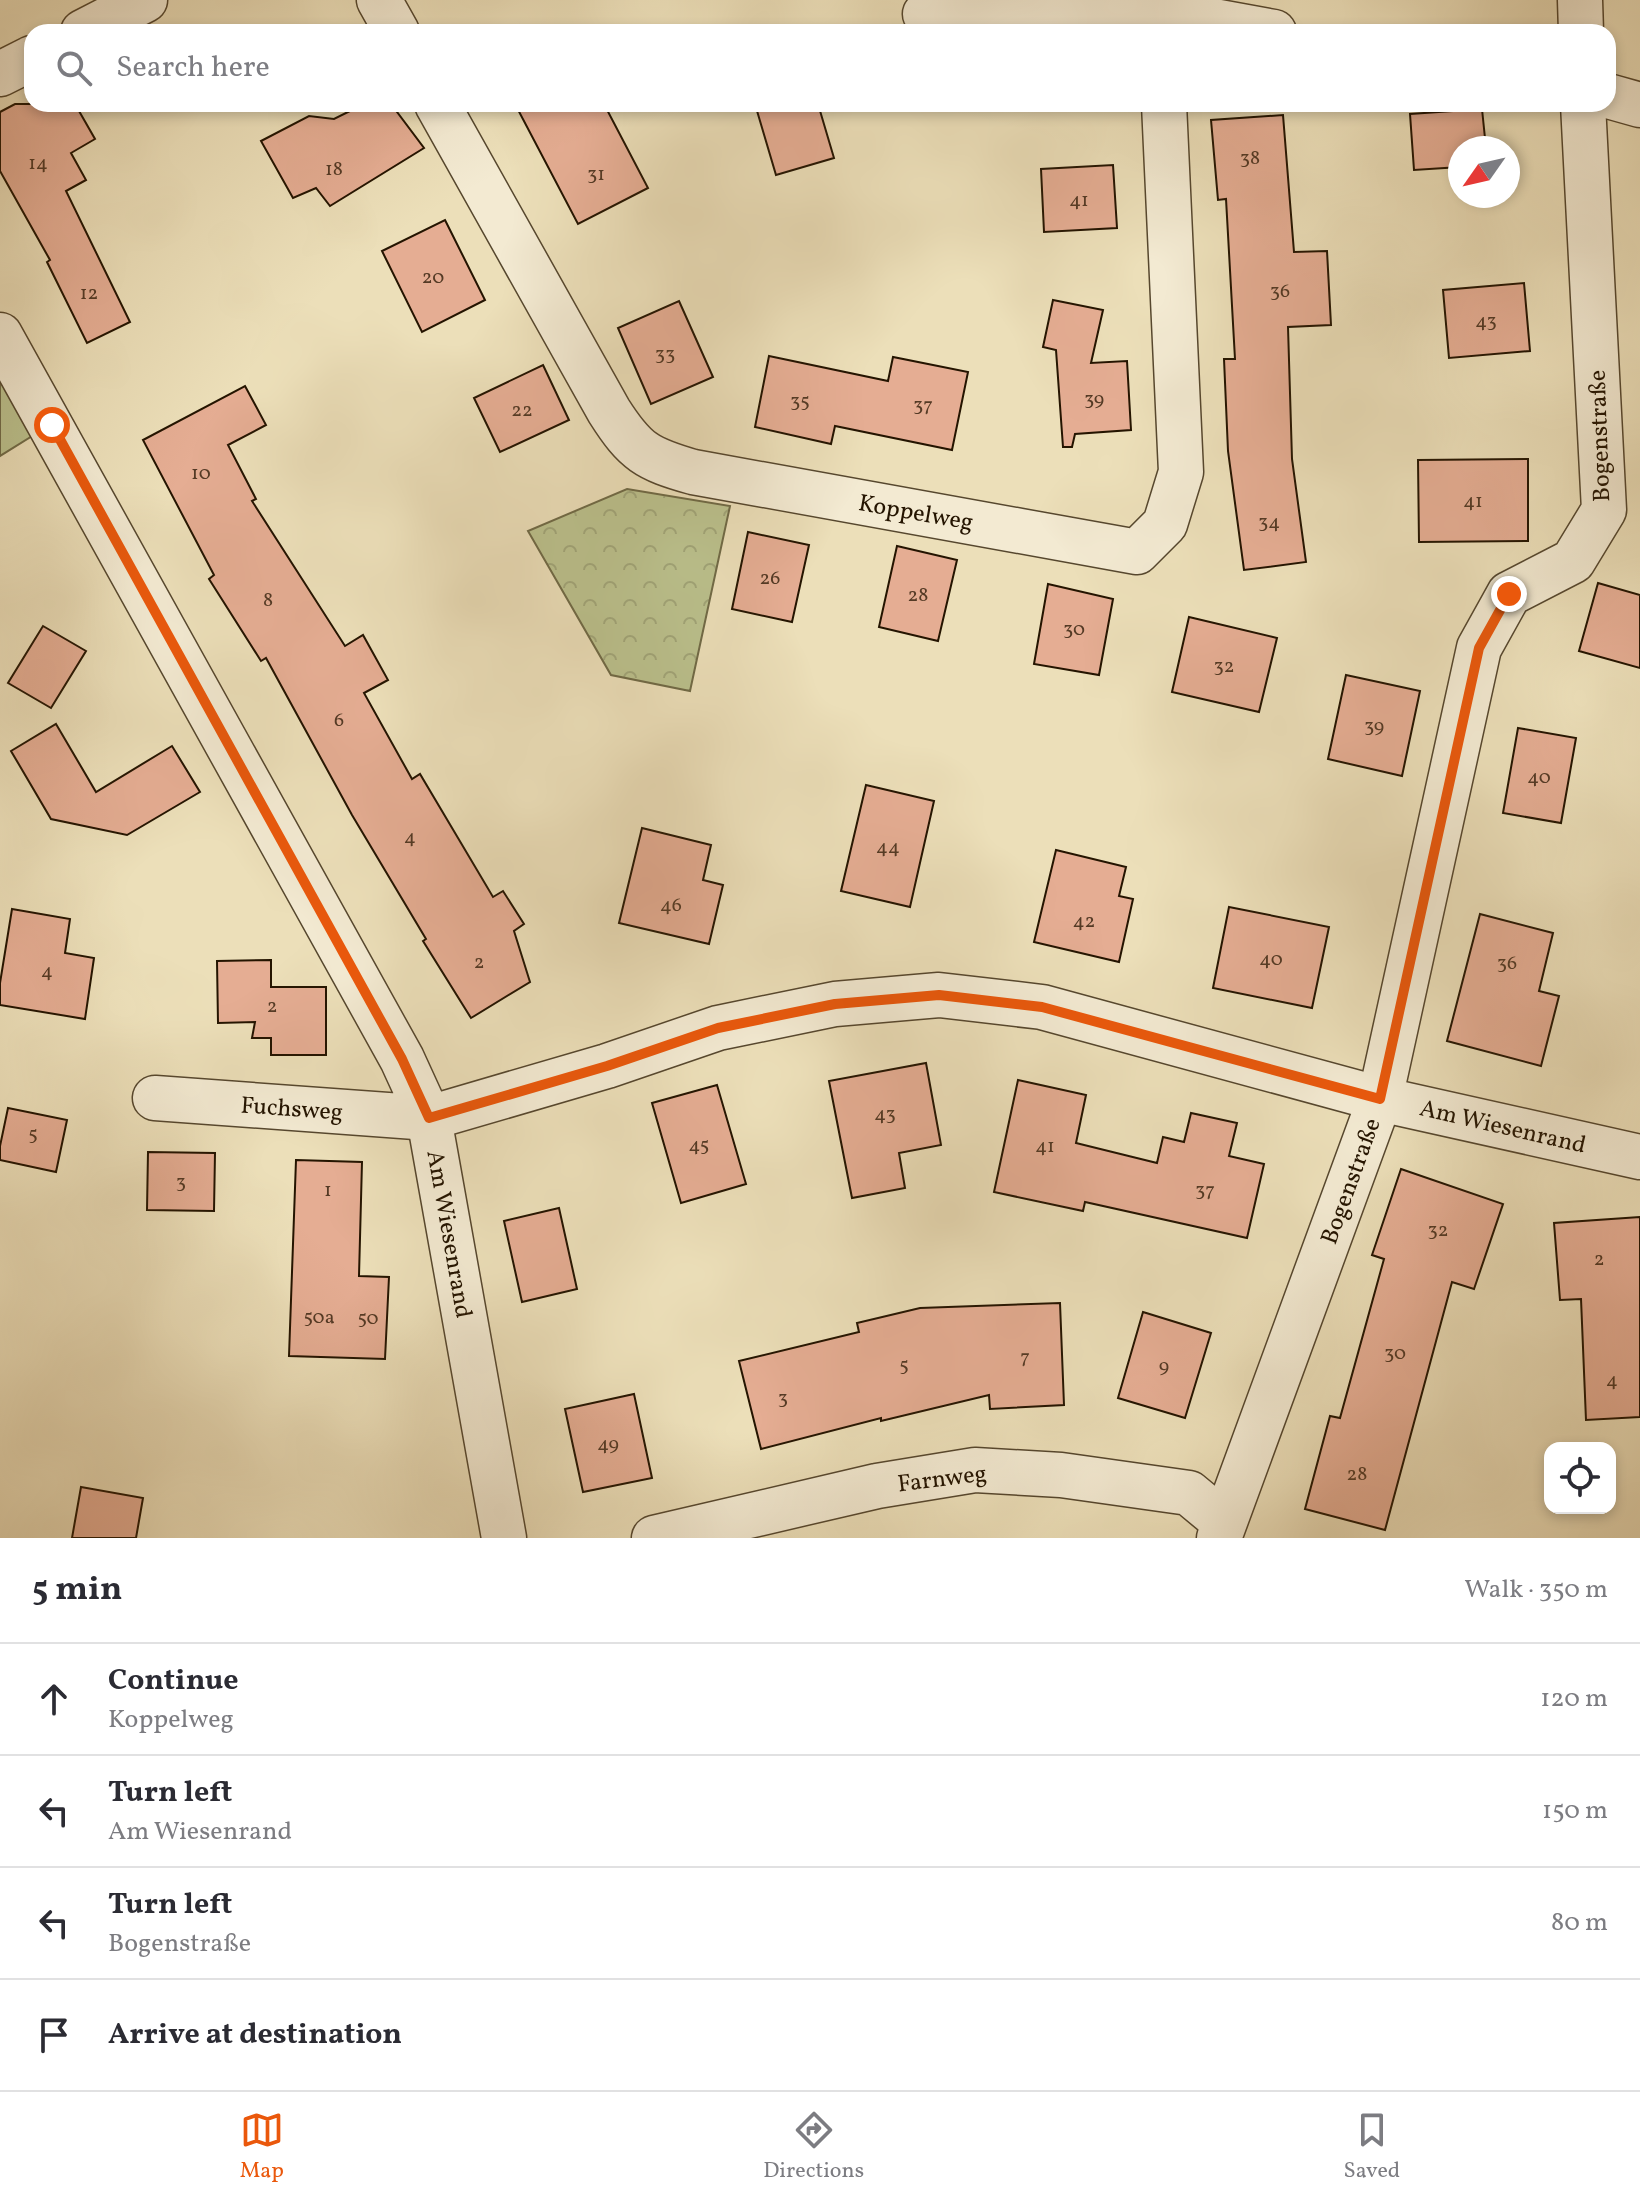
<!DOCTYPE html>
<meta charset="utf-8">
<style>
:root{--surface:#fff;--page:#f2f2f3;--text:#2b2b33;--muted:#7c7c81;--line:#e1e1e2;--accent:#ea580c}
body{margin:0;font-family:Vollkorn,serif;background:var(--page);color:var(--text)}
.controls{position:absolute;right:24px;bottom:24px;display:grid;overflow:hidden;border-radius:16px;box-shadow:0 4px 12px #0003}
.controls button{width:72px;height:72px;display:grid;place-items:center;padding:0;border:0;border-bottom:2px solid var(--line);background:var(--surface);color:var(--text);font:40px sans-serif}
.compass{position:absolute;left:1448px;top:136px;width:72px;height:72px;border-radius:50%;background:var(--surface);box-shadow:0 4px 12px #0003;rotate:236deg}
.stop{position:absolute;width:24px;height:24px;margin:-18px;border:6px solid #ea580c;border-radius:50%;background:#fff}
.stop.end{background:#ea580c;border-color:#fff;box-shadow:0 2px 8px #0008}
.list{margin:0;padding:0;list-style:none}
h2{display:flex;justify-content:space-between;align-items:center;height:104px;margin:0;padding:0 32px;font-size:34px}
h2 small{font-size:26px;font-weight:400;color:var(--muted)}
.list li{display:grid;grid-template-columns:52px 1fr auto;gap:24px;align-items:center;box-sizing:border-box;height:112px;padding:0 32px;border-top:2px solid var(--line)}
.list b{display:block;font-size:30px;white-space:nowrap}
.list p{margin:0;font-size:26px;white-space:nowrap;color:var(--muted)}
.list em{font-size:26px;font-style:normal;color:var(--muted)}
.icon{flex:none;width:44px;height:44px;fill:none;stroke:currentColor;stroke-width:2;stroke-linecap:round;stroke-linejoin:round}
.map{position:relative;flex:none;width:1640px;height:1538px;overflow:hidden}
.search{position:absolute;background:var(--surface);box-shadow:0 4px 12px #0003;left:24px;right:24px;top:24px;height:88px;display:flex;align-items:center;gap:20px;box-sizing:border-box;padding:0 28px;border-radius:24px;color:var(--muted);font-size:30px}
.sheet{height:552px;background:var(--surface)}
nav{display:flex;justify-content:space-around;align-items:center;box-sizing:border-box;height:112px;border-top:2px solid var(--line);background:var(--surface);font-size:22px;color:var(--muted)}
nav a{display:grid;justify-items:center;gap:4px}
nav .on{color:var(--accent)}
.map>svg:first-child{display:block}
.green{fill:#bbc18d;stroke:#706a46;stroke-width:2}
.park{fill:url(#park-crowns);stroke:#706a46;stroke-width:2}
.building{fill:#e5ad93;stroke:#241400;stroke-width:2}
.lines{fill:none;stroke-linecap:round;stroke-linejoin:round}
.street-casing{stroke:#56472e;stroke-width:47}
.street{stroke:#f3ead2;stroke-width:44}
.route{stroke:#ea580c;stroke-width:10}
.labels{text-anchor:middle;stroke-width:6;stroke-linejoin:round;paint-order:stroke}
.number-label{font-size:20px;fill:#543a25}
.street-label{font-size:24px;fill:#241400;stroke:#f3ead2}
</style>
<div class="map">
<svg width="1640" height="1538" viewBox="0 0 1640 1538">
<defs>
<pattern id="park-crowns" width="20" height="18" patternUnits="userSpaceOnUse" patternTransform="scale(2)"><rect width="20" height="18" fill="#bbc18d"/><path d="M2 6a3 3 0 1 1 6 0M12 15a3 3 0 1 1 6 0" fill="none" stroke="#a1a578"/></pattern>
</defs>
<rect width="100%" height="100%" fill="#ecdfb9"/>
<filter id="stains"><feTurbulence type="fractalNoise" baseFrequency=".0025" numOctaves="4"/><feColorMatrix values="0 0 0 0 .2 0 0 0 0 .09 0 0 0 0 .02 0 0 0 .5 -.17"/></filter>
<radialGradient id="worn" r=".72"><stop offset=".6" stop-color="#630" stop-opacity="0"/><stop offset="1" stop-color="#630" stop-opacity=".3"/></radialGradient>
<polygon class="green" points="0,377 37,433 0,456"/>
<polygon class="park" points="627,489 730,506 690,691 611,675 528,531"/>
<g class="building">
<polygon points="15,104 75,104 95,139 71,153 86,180 66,191 130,322 87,343 47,262 50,260 0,171 0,112"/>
<polygon points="364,104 391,104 424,148 330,206 316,188 293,198 261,141 309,116 334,119"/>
<polygon points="515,104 604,104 648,188 578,224"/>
<polygon points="755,104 818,104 834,158 776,175"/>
<polygon points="1482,109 1486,148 1460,148 1460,167 1414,170 1410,114"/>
<polygon points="1283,115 1294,252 1327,251 1331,325 1288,327 1292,459 1306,562 1244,570 1228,451 1224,359 1235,359 1226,199 1218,200 1211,120"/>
<polygon points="1113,165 1117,228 1044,232 1041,169"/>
<polygon points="445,220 485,300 422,332 382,251"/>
<polygon points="1524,283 1530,351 1449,358 1443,290"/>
<polygon points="1053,300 1103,310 1091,363 1127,361 1131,430 1075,434 1072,447 1063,447 1056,350 1043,347"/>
<polygon points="679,301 713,377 651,404 618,328"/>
<polygon points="769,356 888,381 893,357 968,372 952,450 835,426 831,444 755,427"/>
<polygon points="543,365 569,420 500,452 474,398"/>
<polygon points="245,386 266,425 228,445 256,499 252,501 345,646 363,635 388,680 364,693 412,779 420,774 493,897 503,891 524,924 514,931 530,982 471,1018 423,941 426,939 352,815 266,658 261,661 209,579 214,575 143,440"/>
<polygon points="1528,459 1528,541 1419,542 1418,460"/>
<polygon points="748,532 809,545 792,622 732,609"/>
<polygon points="897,546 957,560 938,641 879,627"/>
<polygon points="1598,583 1640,595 1640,668 1579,651"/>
<polygon points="1048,584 1113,599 1099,675 1034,664"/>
<polygon points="1189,617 1277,638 1259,712 1172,692"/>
<polygon points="43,626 86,651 51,708 8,683"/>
<polygon points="1346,675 1420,691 1402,776 1328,759"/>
<polygon points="56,724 96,792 172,746 200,792 127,835 51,819 11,751"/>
<polygon points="1518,728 1576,738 1561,823 1503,813"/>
<polygon points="866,785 934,801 910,907 841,891"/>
<polygon points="642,828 711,845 703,880 723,885 709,944 619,923"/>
<polygon points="1056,850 1126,867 1119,896 1133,899 1119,962 1034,942"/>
<polygon points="1229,907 1329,927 1312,1008 1213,988"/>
<polygon points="12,909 70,919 65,953 94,958 85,1019 0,1005 0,983"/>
<polygon points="1480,914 1553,933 1539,991 1559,996 1541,1066 1447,1041"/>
<polygon points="271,960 271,987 326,987 326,1055 271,1055 271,1038 252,1038 255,1022 218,1023 217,961"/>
<polygon points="926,1063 941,1145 899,1153 905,1188 852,1198 829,1081"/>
<polygon points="1018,1080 1086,1095 1076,1143 1157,1163 1163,1137 1184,1142 1191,1113 1237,1123 1229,1156 1264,1164 1247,1238 1085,1202 1083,1211 994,1192"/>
<polygon points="717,1085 746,1184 681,1203 652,1103"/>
<polygon points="8,1108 67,1120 56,1172 0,1160 0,1146"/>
<polygon points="148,1152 215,1153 214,1211 147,1210"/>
<polygon points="296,1160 362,1162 359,1276 389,1277 385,1359 289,1356"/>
<polygon points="1401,1169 1503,1204 1474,1289 1452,1282 1385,1530 1305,1509 1330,1416 1340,1418 1384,1259 1372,1255"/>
<polygon points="559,1208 577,1289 522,1302 504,1221"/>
<polygon points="1640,1217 1640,1417 1586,1420 1581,1299 1560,1300 1554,1223"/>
<polygon points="1060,1303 1064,1405 990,1409 989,1395 881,1421 881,1418 761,1449 739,1361 859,1332 857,1323 920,1308"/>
<polygon points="1143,1312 1211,1333 1185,1418 1118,1398"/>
<polygon points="634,1394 652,1478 583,1492 565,1409"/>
<polygon points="81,1487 143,1498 136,1538 72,1538"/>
</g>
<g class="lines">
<defs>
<g id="street">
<polyline points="379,0 397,32"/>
<polyline points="1580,0 1581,32"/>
<polyline points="925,14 1159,11 1274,32"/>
<polyline points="83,32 145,0"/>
<polyline points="0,74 32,58"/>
<polyline points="1608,96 1640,105"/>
<path d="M437,104L609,411C635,452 647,459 693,472L1137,552L1165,524L1181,472L1164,104"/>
<polyline points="0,335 402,1059 429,1118 155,1098"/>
<polyline points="504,1538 429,1118 607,1066 718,1028 835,1004 939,995 1042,1007 1380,1099 1640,1157"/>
<polyline points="654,1538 877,1486 975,1470 1061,1475 1189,1493 1224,1522"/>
<polyline points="1219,1538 1380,1099 1479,648 1509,594 1573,561 1604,510 1583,104"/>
</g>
</defs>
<use href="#street" class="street-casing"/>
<use href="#street" class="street"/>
</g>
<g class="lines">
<polyline class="route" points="52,425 402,1059 429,1118 607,1066 718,1028 835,1004 939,995 1042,1007 1380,1099 1479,648 1509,594"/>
</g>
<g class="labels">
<g class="number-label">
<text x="1250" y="164">38</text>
<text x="38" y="169">14</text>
<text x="334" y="175">18</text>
<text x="596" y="180">31</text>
<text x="1079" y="206">41</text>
<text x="433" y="283">20</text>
<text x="1280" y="297">36</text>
<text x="89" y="299">12</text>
<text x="1486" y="327">43</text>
<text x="665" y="360">33</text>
<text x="1094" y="405">39</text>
<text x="800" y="407">35</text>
<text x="923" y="411">37</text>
<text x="522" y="416">22</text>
<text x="201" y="479">10</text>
<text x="1473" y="507">41</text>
<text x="1269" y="528">34</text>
<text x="770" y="584">26</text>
<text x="918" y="601">28</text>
<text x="268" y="606">8</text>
<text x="1074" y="635">30</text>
<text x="1224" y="672">32</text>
<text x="339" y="726">6</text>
<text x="1374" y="732">39</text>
<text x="1539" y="783">40</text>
<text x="410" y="843">4</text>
<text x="888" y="853">44</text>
<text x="671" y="911">46</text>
<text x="1084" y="927">42</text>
<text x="1271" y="965">40</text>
<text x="479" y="968">2</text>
<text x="1507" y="969">36</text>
<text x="47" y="977">4</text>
<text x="272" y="1012">2</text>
<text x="885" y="1120">43</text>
<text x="33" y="1140">5</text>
<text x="699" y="1151">45</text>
<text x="1045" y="1152">41</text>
<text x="181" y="1188">3</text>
<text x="328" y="1196">1</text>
<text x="1205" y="1196">37</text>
<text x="1438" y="1236">32</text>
<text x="1599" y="1265">2</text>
<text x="319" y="1323">50a</text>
<text x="368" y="1324">50</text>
<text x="1395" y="1359">30</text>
<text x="1025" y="1363">7</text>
<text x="904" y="1371">5</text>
<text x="1164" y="1372">9</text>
<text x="1612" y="1386">4</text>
<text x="783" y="1404">3</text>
<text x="608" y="1450">49</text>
<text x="1357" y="1480">28</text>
</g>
<g class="street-label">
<text transform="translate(1599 436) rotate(-92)" y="8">Bogenstraße</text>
<text transform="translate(916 512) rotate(10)" y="8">Koppelweg</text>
<text transform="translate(292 1108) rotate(4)" y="8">Fuchsweg</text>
<text transform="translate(1503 1126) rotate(13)" y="8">Am Wiesenrand</text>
<text transform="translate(1350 1181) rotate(-70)" y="8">Bogenstraße</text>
<text transform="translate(450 1234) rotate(80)" y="8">Am Wiesenrand</text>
<text transform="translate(942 1478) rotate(-7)" y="8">Farnweg</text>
</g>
</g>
<rect width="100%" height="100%" filter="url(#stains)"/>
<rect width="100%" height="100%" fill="url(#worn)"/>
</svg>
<div class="controls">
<button><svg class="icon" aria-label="locate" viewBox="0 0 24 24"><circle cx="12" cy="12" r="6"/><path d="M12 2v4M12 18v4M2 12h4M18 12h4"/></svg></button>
</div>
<svg class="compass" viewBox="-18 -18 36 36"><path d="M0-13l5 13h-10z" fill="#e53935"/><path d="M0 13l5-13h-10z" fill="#7c7c81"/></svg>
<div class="stop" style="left:52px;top:425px"></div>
<div class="stop end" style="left:1509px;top:594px"></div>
<div class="search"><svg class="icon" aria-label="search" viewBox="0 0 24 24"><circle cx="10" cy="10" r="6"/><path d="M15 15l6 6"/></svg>Search here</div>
</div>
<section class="sheet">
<h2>5 min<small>Walk · 350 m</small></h2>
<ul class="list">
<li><svg class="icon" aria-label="ahead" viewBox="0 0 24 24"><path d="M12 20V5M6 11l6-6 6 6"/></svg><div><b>Continue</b><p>Koppelweg</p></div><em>120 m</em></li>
<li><svg class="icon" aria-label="left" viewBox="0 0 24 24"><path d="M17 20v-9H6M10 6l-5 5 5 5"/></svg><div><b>Turn left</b><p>Am Wiesenrand</p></div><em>150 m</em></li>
<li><svg class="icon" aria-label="left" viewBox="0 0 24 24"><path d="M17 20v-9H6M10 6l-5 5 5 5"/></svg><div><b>Turn left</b><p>Bogenstraße</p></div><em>80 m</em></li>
<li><svg class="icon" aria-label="arrive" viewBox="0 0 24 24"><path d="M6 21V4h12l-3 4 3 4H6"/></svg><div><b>Arrive at destination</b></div></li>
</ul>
</section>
<nav>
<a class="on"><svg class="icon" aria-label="map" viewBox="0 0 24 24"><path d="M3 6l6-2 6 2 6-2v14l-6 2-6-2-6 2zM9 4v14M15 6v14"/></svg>Map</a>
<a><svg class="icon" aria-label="directions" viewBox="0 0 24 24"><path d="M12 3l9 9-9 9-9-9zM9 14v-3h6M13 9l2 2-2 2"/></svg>Directions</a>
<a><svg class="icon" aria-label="saved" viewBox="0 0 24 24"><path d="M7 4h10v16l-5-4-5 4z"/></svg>Saved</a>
</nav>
